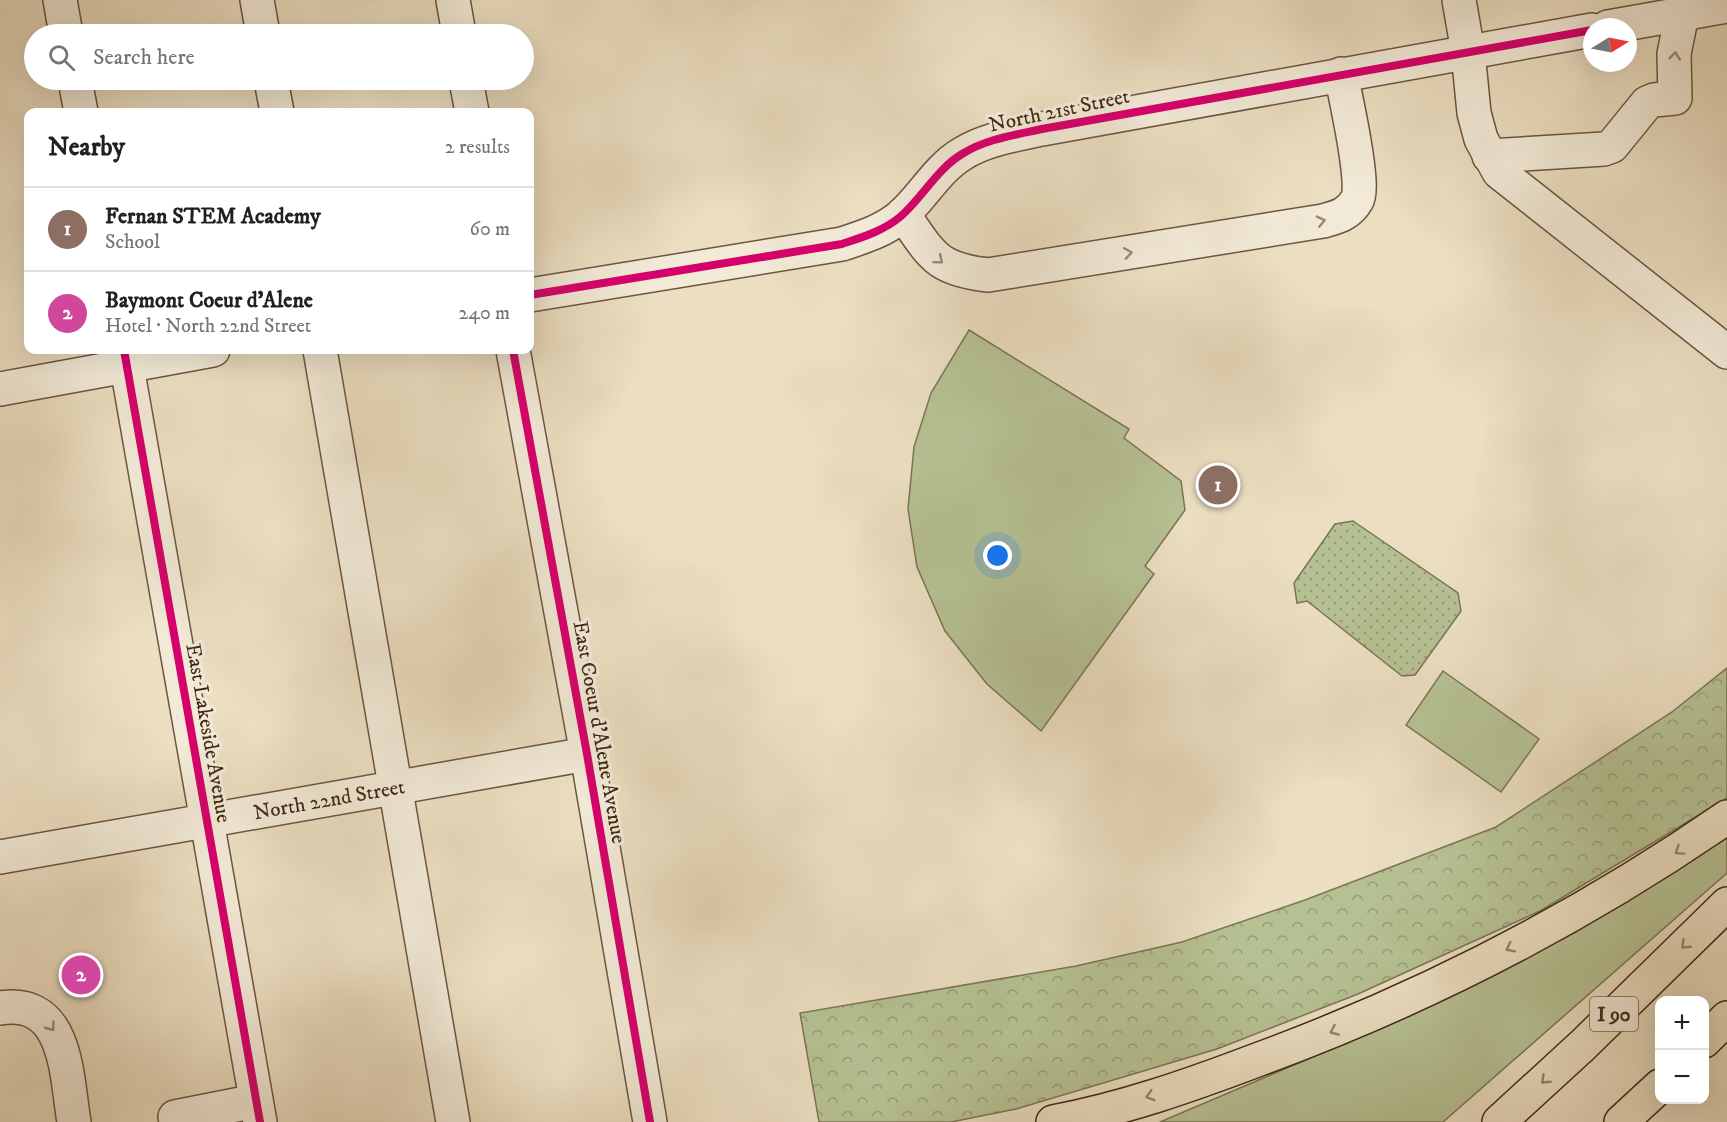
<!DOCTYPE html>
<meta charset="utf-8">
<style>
:root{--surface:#fff;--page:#f2f2f2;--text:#202124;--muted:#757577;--line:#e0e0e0;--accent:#8f2418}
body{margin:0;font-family:"IM FELL DW Pica",serif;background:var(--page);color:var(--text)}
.controls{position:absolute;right:18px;bottom:18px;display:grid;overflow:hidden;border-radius:12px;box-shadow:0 6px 24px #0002}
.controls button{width:54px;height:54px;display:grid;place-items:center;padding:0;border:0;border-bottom:2px solid var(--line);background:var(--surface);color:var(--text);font:30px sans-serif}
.compass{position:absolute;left:1583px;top:18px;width:54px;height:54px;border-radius:50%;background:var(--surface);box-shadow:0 6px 24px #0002;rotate:80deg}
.you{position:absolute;left:998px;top:556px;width:21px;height:21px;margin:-15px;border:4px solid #fff;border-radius:50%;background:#1a73e8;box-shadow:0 0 0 9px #1a73e833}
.badge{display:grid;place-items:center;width:39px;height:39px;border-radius:50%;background:var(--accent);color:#fff;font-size:20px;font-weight:700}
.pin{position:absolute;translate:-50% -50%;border:3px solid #fff;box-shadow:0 2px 6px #0006}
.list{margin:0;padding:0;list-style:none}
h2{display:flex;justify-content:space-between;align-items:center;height:78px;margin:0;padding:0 24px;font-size:26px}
h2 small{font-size:20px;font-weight:400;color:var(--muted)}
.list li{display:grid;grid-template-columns:39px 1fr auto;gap:18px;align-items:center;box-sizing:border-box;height:84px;padding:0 24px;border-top:2px solid var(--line)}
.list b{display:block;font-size:22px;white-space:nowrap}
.list p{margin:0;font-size:20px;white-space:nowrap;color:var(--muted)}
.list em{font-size:20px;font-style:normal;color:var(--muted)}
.icon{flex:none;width:33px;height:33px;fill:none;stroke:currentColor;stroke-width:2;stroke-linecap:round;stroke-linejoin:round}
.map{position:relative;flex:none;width:1727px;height:1122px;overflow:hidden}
.search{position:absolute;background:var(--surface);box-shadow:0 6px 24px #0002;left:24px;top:24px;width:510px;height:66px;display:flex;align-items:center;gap:15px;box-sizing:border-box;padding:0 21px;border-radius:33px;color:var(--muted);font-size:22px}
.panel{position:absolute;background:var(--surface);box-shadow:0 6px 24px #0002;left:24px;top:108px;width:510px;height:246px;border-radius:12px}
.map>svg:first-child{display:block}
.grass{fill:#b6c193;stroke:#7b7554;stroke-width:1.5}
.forest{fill:url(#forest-crowns);stroke:#7b7554;stroke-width:1.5}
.park{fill:url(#park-dots);stroke:#7b7554;stroke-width:1.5}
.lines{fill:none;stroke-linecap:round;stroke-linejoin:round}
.minor-casing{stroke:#6b5641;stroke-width:36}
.highway-casing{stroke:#402916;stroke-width:36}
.minor{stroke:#f2ead7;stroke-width:33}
.highway{stroke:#ebdec1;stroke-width:33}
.cycleway-casing{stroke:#f2ead7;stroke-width:11}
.cycleway{stroke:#d6006c;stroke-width:8}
.oneway{stroke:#998a76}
.oneway2{stroke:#96846c}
.labels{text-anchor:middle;stroke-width:6;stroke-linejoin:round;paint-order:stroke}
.shield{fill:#f2ead7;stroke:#756350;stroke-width:1.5}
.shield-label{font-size:20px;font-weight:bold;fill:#402916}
.street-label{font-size:21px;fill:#402916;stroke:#f2ead7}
</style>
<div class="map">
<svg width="1727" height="1122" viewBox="0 0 1727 1122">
<defs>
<pattern id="forest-crowns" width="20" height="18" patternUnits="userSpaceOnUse" patternTransform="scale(1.5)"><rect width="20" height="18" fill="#b6c193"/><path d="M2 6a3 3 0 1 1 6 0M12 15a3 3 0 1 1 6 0" fill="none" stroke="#959d77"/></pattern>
<pattern id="park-dots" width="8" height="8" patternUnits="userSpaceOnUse" patternTransform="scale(1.5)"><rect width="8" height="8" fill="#b6c193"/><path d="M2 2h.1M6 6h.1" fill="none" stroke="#959d77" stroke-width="1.8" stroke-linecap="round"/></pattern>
</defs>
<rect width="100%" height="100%" fill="#ebdec1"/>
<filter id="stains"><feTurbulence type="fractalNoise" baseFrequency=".00333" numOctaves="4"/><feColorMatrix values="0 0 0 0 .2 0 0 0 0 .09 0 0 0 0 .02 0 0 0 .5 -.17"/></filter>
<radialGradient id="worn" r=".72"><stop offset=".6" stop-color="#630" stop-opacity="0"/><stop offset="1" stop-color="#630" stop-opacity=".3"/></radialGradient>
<g class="grass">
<polygon points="969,330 1129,429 1124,438 1181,481 1185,510 1145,566 1154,574 1041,731 987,684 945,631 917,567 908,509 914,447 931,393"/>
<polygon points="1443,671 1539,739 1501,792 1406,725"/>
<polygon points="1727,838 1727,873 1443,1122 1160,1122 1409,1016"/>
</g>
<polygon class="forest" points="1727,668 1727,798 1540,911 1358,994 1217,1049 1016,1109 951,1122 819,1122 800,1013 1076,966 1182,942 1305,900 1496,827 1672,712"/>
<polygon class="park" points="1353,521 1458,593 1461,611 1415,675 1402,676 1307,601 1297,603 1294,583 1335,524"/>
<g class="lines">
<defs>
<g id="minor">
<polyline points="60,0 66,34"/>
<polyline points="257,0 263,34"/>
<polyline points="453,0 459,34"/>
<polyline points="1459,0 1468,52 1474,113 1481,139 1499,172 1727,352"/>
<polyline points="1608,27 1727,6"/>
<polyline points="75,80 81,112"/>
<polyline points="271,80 277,112"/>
<polyline points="466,80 472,112"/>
<polyline points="1489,156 1604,149 1612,146 1647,103 1654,100 1675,98 1674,54 1682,14"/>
<path d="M903,214C932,255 935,269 988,275L1323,221C1338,217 1349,214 1357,200C1366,187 1345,95 1341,74"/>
<path d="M530,295L842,244C863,237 883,231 900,217C922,198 937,169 962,154C986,139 1015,135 1042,129L1592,30"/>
<polyline points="124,350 260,1122"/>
<polyline points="320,350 453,1122"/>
<polyline points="513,350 587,754 650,1122"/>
<polyline points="0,389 213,350"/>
<path id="s1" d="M0,857L587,754"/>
<path d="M0,1008C68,998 66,1075 74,1122"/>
<polyline points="175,1117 256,1101"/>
</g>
<g id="highway">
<polyline points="1704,1041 1727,1018"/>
<path d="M1053,1122C1123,1109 1191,1085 1257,1060C1423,999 1581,918 1727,817"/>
<polyline points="1499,1122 1583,1045 1727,904"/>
<polyline points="1621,1122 1660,1086"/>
</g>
</defs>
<use href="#minor" class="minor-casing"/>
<use href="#highway" class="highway-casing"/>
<use href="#minor" class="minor"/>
<use href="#highway" class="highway"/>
<defs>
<g id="cycleway">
<path d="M530,295L842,244C863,237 883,231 900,217C922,198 937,169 962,154C986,139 1015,135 1042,129L1592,30"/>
<polyline points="124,350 260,1122"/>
<polyline points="513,350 587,754 650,1122"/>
</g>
</defs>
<use href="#cycleway" class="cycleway-casing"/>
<use href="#cycleway" class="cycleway"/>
</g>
<defs><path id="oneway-chevron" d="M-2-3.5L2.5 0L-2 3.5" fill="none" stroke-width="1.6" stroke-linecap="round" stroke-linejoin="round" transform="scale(1.5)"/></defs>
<g class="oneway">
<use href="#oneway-chevron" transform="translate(1675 56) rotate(-84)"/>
<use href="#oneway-chevron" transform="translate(1321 221) rotate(-13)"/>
<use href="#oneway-chevron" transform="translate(1128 253) rotate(-9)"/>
<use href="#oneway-chevron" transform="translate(939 260) rotate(40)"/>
<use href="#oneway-chevron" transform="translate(51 1027) rotate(53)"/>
</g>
<g class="oneway2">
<use href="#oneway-chevron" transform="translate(1679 851) rotate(145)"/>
<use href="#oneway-chevron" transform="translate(1685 945) rotate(136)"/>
<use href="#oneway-chevron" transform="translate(1510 948) rotate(153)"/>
<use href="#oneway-chevron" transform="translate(1334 1031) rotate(156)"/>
<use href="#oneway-chevron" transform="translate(1545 1080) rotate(137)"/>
<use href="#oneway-chevron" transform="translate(1150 1096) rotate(164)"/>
</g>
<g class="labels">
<rect class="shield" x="1590" y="997" width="48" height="34" rx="4.5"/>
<g class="shield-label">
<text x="1614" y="1021">I 90</text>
</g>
<g class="street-label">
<text transform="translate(1059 110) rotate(-12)" y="7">North 21st Street</text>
<text transform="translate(600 732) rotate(80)" y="7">East Coeur d'Alene Avenue</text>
<text transform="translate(209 733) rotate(80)" y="7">East Lakeside Avenue</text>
<text dy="7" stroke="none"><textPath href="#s1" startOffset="334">North 22nd Street</textPath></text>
</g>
</g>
<rect width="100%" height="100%" filter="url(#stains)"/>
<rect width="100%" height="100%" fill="url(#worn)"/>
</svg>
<div class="controls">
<button>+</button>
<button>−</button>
</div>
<svg class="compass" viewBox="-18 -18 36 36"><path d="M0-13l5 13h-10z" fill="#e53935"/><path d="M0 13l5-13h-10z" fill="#757577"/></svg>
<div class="you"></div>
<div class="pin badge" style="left:1218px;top:485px;background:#8d6e63">1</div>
<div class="pin badge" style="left:81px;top:975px;background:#d1479c">2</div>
<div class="search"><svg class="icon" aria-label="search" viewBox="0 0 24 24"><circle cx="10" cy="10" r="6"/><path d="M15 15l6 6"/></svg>Search here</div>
<section class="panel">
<h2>Nearby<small>2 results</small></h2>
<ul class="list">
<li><span class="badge" style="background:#8d6e63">1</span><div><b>Fernan STEM Academy</b><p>School</p></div><em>60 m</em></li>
<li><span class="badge" style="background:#d1479c">2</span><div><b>Baymont Coeur d'Alene</b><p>Hotel · North 22nd Street</p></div><em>240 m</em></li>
</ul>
</section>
</div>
